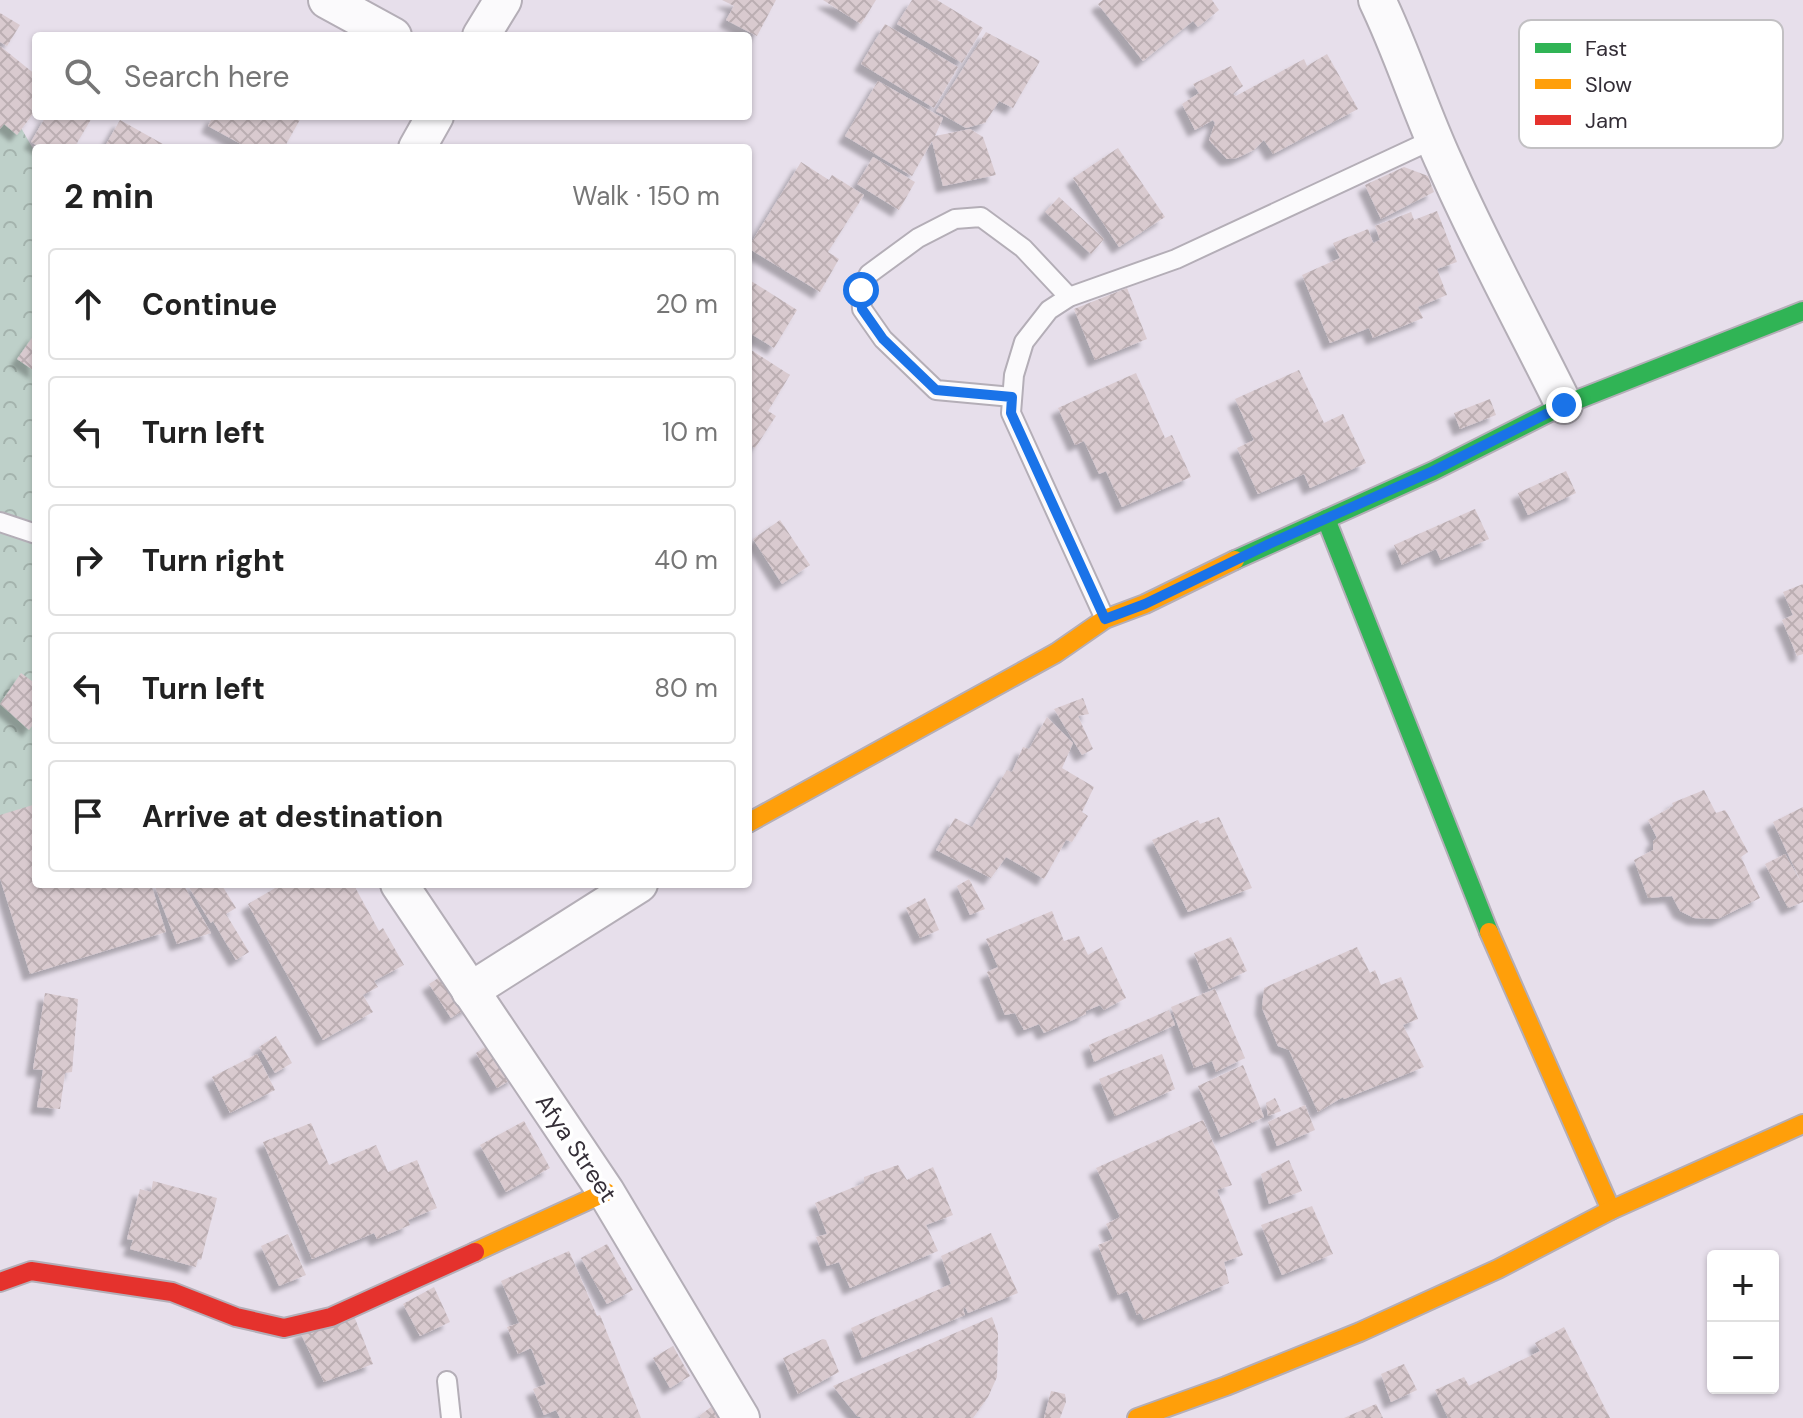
<!DOCTYPE html>
<meta charset="utf-8">
<style>
:root{--surface:#fff;--page:#f2f2f2;--text:#222;--muted:#767676;--line:#e0e0e0}
body{margin:0;font-family:"DM Sans",sans-serif;background:var(--page);color:var(--text)}
.controls{position:absolute;right:24px;bottom:24px;display:grid;overflow:hidden;border-radius:8px;box-shadow:0 2px 6px #0004}
.controls button{width:72px;height:72px;display:grid;place-items:center;padding:0;border:0;border-bottom:2px solid var(--line);background:var(--surface);color:var(--text);font:40px sans-serif}
.stop{position:absolute;width:24px;height:24px;margin:-18px;border:6px solid #1a73e8;border-radius:50%;background:#fff}
.stop.end{background:#1a73e8;border-color:#fff;box-shadow:0 2px 8px #0008}
.list{margin:0;padding:0;list-style:none}
h2{display:flex;justify-content:space-between;align-items:center;height:104px;margin:0;padding:0 32px;font-size:34px}
h2 small{font-size:26px;font-weight:400;color:var(--muted)}
.list li{display:grid;grid-template-columns:52px 1fr auto;gap:24px;align-items:center;box-sizing:border-box;height:112px;margin:0 16px 16px;padding:0 16px;border:2px solid var(--line);border-radius:8px}
.list b{display:block;font-size:30px;white-space:nowrap}
.list em{font-size:26px;font-style:normal;color:var(--muted)}
.icon{flex:none;width:44px;height:44px;fill:none;stroke:currentColor;stroke-width:2;stroke-linecap:round;stroke-linejoin:round}
.map{position:relative;flex:none;width:1803px;height:1418px;overflow:hidden}
.search{position:absolute;background:var(--surface);box-shadow:0 2px 6px #0004;left:32px;top:32px;width:720px;height:88px;display:flex;align-items:center;gap:20px;box-sizing:border-box;padding:0 28px;border-radius:8px;color:var(--muted);font-size:30px}
.panel{position:absolute;background:var(--surface);box-shadow:0 2px 6px #0004;left:32px;top:144px;width:720px;height:744px;border-radius:8px}
.map>svg:first-child{display:block}
.park{fill:url(#park-crowns)}
.building{fill:url(#building-cross-hatch);filter:url(#shadow)}
.lines{fill:none;stroke-linecap:round;stroke-linejoin:round}
.lane-casing{stroke:#b4aeb7;stroke-width:22}
.street-casing{stroke:#b4aeb7;stroke-width:40}
.fast-casing{stroke:#b4aeb7;stroke-width:22}
.slow-casing{stroke:#b4aeb7;stroke-width:22}
.jam-casing{stroke:#b4aeb7;stroke-width:22}
.lane{stroke:#fbfafc;stroke-width:18}
.street{stroke:#fbfafc;stroke-width:36}
.fast{stroke:#30b455;stroke-width:18}
.slow{stroke:#ff9f0a;stroke-width:18}
.jam{stroke:#e5322d;stroke-width:18}
.route{stroke:#1a73e8;stroke-width:10}
.labels{text-anchor:middle;stroke-width:7;stroke-linejoin:round;paint-order:stroke}
.street-label{font-size:24px;fill:#342e37;stroke:#fff}
.key{fill:#fff;stroke:#c2c0c3;stroke-width:2}
.key-label{font-size:22px;fill:#342e37}
</style>
<div class="map">
<svg width="1803" height="1418" viewBox="0 0 1803 1418">
<defs>
<pattern id="park-crowns" width="20" height="18" patternUnits="userSpaceOnUse" patternTransform="scale(2)"><rect width="20" height="18" fill="#bed0c9"/><path d="M2 6a3 3 0 1 1 6 0M12 15a3 3 0 1 1 6 0" fill="none" stroke="#a4b3ad"/></pattern>
<pattern id="building-cross-hatch" width="8" height="8" patternUnits="userSpaceOnUse" patternTransform="scale(2)"><rect width="8" height="8" fill="#d9cacf"/><path d="M0 0l8 8M0 8l8-8" fill="none" stroke="#bbaeb2"/></pattern>
<filter id="shadow"><feDropShadow dx="-7" dy="7" stdDeviation="2" flood-color="#0004"/></filter>
</defs>
<rect width="100%" height="100%" fill="#e7dfeb"/>
<polygon class="park" points="0,91 36,154 36,809 0,824"/>
<g class="building">
<polygon points="722,0 776,0 757,36 726,20 734,6"/>
<polygon points="823,0 876,0 861,24"/>
<polygon points="912,0 937,0 983,28 962,63 897,24"/>
<polygon points="1103,0 1212,0 1219,10 1198,27 1193,21 1143,61 1098,4"/>
<polygon points="0,13 20,25 7,46 0,42"/>
<polygon points="885,24 958,67 934,108 861,64"/>
<polygon points="986,32 1040,61 1013,108 999,101 985,123 966,128 936,111"/>
<polygon points="0,46 36,75 36,110 17,135 4,124 0,129"/>
<polygon points="1327,54 1358,109 1273,154 1264,140 1254,150 1237,158 1227,159 1209,140 1215,123 1213,120 1195,130 1182,104 1199,93 1193,84 1231,66 1243,86 1233,94 1236,96 1304,59 1307,66"/>
<polygon points="878,81 943,118 935,136 970,129 983,137 996,175 943,186 932,141 912,176 845,136"/>
<polygon points="46,116 93,116 74,148 41,148 31,142"/>
<polygon points="213,116 302,116 284,148 239,148 241,144 208,126"/>
<polygon points="120,120 170,148 104,148"/>
<polygon points="1118,148 1165,217 1119,247 1073,178"/>
<polygon points="873,157 915,182 899,210 857,184"/>
<polygon points="801,162 829,180 832,175 864,195 828,252 839,259 820,292 748,248"/>
<polygon points="1404,167 1428,176 1434,192 1381,219 1365,185"/>
<polygon points="1059,197 1104,239 1091,254 1045,212"/>
<polygon points="1437,211 1457,262 1437,269 1447,295 1418,307 1423,318 1373,338 1369,328 1330,343 1302,275 1340,258 1333,243 1368,229 1373,243 1380,240 1375,226 1411,212 1414,220"/>
<polygon points="748,279 797,310 774,348 748,332"/>
<polygon points="1127,288 1147,339 1095,360 1074,309"/>
<polygon points="36,332 36,372 17,359"/>
<polygon points="748,348 790,375 768,411 776,416 755,448 748,444"/>
<polygon points="1299,370 1324,423 1343,414 1366,463 1310,488 1304,474 1258,494 1237,448 1254,440 1235,399"/>
<polygon points="1136,373 1165,438 1172,435 1191,477 1122,507 1106,471 1099,474 1084,441 1075,445 1058,408"/>
<polygon points="1490,399 1496,415 1460,429 1454,413"/>
<polygon points="1566,471 1576,493 1528,515 1518,493"/>
<polygon points="1475,509 1489,539 1441,560 1436,549 1402,565 1394,545"/>
<polygon points="780,520 810,565 782,584 753,539"/>
<polygon points="1803,584 1803,654 1797,656 1782,620 1793,615 1783,592"/>
<polygon points="21,673 36,684 36,721 29,730 0,704"/>
<polygon points="1083,698 1089,714 1078,716 1093,749 1082,755 1054,709"/>
<polygon points="1047,717 1073,743 1062,768 1094,787 1082,812 1088,816 1072,842 1066,840 1044,879 1006,857 991,878 936,850 955,818 972,827 1007,770 1012,772 1023,747 1029,749"/>
<polygon points="1704,790 1716,813 1725,810 1727,813 1748,852 1741,857 1760,898 1718,919 1694,918 1680,911 1672,896 1648,898 1634,860 1653,850 1653,841 1657,838 1648,820 1673,806 1672,803"/>
<polygon points="36,804 36,884 151,884 166,932 30,974 0,878 0,815"/>
<polygon points="1803,807 1803,902 1788,908 1765,864 1785,854 1801,882 1773,822"/>
<polygon points="1219,817 1252,888 1188,912 1152,840 1198,820 1200,824"/>
<polygon points="969,879 985,909 970,915 957,886"/>
<polygon points="154,884 183,884 211,933 177,944"/>
<polygon points="187,884 221,884 236,908 226,914 249,952 236,960 213,921 211,923"/>
<polygon points="282,884 356,884 356,889 379,931 383,928 404,965 374,981 378,987 363,995 373,1012 323,1040 248,904"/>
<polygon points="925,898 939,930 920,938 906,908"/>
<polygon points="1052,911 1064,941 1079,936 1088,955 1102,947 1126,998 1104,1010 1100,1005 1086,1011 1086,1014 1044,1033 1039,1024 1024,1030 1015,1013 1005,1015 987,972 998,967 986,939"/>
<polygon points="1231,937 1247,971 1209,989 1194,953"/>
<polygon points="1357,947 1370,973 1375,970 1381,985 1401,977 1418,1019 1403,1025 1424,1067 1344,1099 1343,1097 1318,1112 1289,1050 1278,1046 1262,1008 1264,988"/>
<polygon points="451,970 472,1005 451,1018 429,984"/>
<polygon points="1215,989 1245,1058 1216,1072 1212,1061 1194,1068 1171,1007"/>
<polygon points="45,993 78,999 72,1072 65,1073 60,1109 37,1107 43,1070 33,1069"/>
<polygon points="1169,1010 1175,1025 1094,1062 1089,1045"/>
<polygon points="276,1036 292,1063 275,1073 259,1047"/>
<polygon points="494,1041 516,1077 497,1088 476,1053"/>
<polygon points="257,1054 275,1090 230,1113 212,1077"/>
<polygon points="1162,1054 1175,1089 1115,1116 1099,1079"/>
<polygon points="1243,1065 1264,1117 1221,1137 1198,1086"/>
<polygon points="1275,1098 1281,1111 1268,1116 1266,1103"/>
<polygon points="1305,1105 1315,1130 1277,1146 1268,1122"/>
<polygon points="1203,1120 1232,1185 1217,1190 1243,1255 1224,1262 1229,1283 1144,1320 1140,1313 1137,1315 1127,1291 1118,1295 1098,1245 1113,1239 1106,1224 1120,1217 1096,1168"/>
<polygon points="524,1121 550,1168 506,1192 480,1145"/>
<polygon points="311,1123 329,1165 376,1145 388,1172 417,1160 437,1208 408,1220 410,1225 377,1239 374,1233 312,1259 263,1142"/>
<polygon points="1289,1160 1302,1191 1269,1204 1261,1174"/>
<polygon points="898,1165 907,1180 933,1167 953,1215 926,1225 938,1251 850,1288 839,1262 827,1266 816,1237 827,1234 815,1203 864,1183 864,1177"/>
<polygon points="153,1181 217,1198 201,1260 198,1259 196,1267 130,1249 133,1240 127,1239 140,1189 151,1192"/>
<polygon points="1312,1206 1333,1254 1282,1275 1261,1225"/>
<polygon points="991,1233 1018,1293 968,1313 965,1307 963,1309 965,1315 862,1358 851,1328 951,1284 941,1256"/>
<polygon points="288,1234 306,1275 279,1286 261,1246"/>
<polygon points="607,1244 633,1290 607,1304 581,1258"/>
<polygon points="569,1251 597,1316 600,1315 641,1418 560,1418 556,1410 544,1415 533,1389 546,1384 531,1348 518,1354 507,1327 519,1323 501,1281"/>
<polygon points="434,1287 450,1322 420,1336 403,1304"/>
<polygon points="352,1311 373,1364 324,1382 300,1332"/>
<polygon points="992,1317 998,1334 997,1377 988,1397 973,1418 863,1418 857,1416 833,1386"/>
<polygon points="1564,1327 1610,1418 1448,1418 1435,1390 1464,1377 1469,1386 1540,1351 1535,1343"/>
<polygon points="823,1339 826,1340 839,1372 798,1394 783,1358"/>
<polygon points="673,1346 690,1376 670,1388 653,1358"/>
<polygon points="1404,1364 1417,1390 1391,1402 1381,1374"/>
<polygon points="1051,1391 1065,1394 1066,1402 1060,1418 1044,1418"/>
<polygon points="1376,1404 1383,1418 1344,1418"/>
<polygon points="711,1407 719,1418 701,1418 699,1416"/>
</g>
<g class="lines">
<defs>
<g id="lane">
<polyline points="1012,397 936,390 883,339 862,309 861,290 869,274 918,238 955,219 981,217 1023,248 1069,297"/>
<polyline points="0,522 36,534"/>
<polyline points="1105,619 1011,413 1014,375 1024,342 1049,310 1069,297 1176,259 1434,139"/>
<polyline points="447,1381 451,1418"/>
</g>
<g id="street">
<polyline points="327,0 393,36"/>
<path d="M1377,0C1403,54 1420,110 1445,164C1481,246 1524,324 1564,405"/>
<polyline points="481,36 503,0"/>
<polyline points="417,148 435,116"/>
<polyline points="399,884 606,1192 741,1418"/>
<polyline points="470,991 639,884"/>
</g>
<g id="fast">
<polyline points="1326,519 1489,932"/>
<polyline points="1235,560 1433,471 1564,405 1803,311"/>
</g>
<g id="slow">
<polyline points="748,823 1056,653 1105,619 1145,604 1235,560"/>
<polyline points="1489,932 1611,1210"/>
<polyline points="475,1252 606,1192"/>
<polyline points="1137,1418 1226,1386 1360,1332 1498,1269 1611,1210 1803,1124"/>
</g>
<polyline id="jam" points="0,1282 31,1271 172,1292 236,1317 284,1328 331,1317 475,1252"/>
</defs>
<use href="#lane" class="lane-casing"/>
<use href="#street" class="street-casing"/>
<use href="#fast" class="fast-casing"/>
<use href="#slow" class="slow-casing"/>
<use href="#jam" class="jam-casing"/>
<use href="#lane" class="lane"/>
<use href="#street" class="street"/>
<use href="#fast" class="fast"/>
<use href="#slow" class="slow"/>
<use href="#jam" class="jam"/>
</g>
<g class="lines">
<polyline class="route" points="861,290 862,309 883,339 936,390 1012,397 1011,413 1105,619 1145,604 1269,544 1433,471 1564,405"/>
</g>
<g class="labels">
<g class="street-label">
<text transform="translate(576 1148) rotate(56)" y="8">Afya Street</text>
</g>
</g>
<rect x="1519" y="20" width="264" height="128" rx="12" class="key"/>
<rect x="1535" y="43" width="36" height="10" fill="#30b455"/>
<rect x="1535" y="79" width="36" height="10" fill="#ff9f0a"/>
<rect x="1535" y="115" width="36" height="10" fill="#e5322d"/>
<g class="key-label">
<text x="1585" y="56">Fast</text>
<text x="1585" y="92">Slow</text>
<text x="1585" y="128">Jam</text>
</g>
</svg>
<div class="controls">
<button>+</button>
<button>−</button>
</div>
<div class="stop" style="left:861px;top:290px"></div>
<div class="stop end" style="left:1564px;top:405px"></div>
<div class="search"><svg class="icon" aria-label="search" viewBox="0 0 24 24"><circle cx="10" cy="10" r="6"/><path d="M15 15l6 6"/></svg>Search here</div>
<section class="panel">
<h2>2 min<small>Walk · 150 m</small></h2>
<ul class="list">
<li><svg class="icon" aria-label="ahead" viewBox="0 0 24 24"><path d="M12 20V5M6 11l6-6 6 6"/></svg><div><b>Continue</b></div><em>20 m</em></li>
<li><svg class="icon" aria-label="left" viewBox="0 0 24 24"><path d="M17 20v-9H6M10 6l-5 5 5 5"/></svg><div><b>Turn left</b></div><em>10 m</em></li>
<li><svg class="icon" aria-label="right" viewBox="0 0 24 24"><path d="M7 20v-9h11M14 6l5 5-5 5"/></svg><div><b>Turn right</b></div><em>40 m</em></li>
<li><svg class="icon" aria-label="left" viewBox="0 0 24 24"><path d="M17 20v-9H6M10 6l-5 5 5 5"/></svg><div><b>Turn left</b></div><em>80 m</em></li>
<li><svg class="icon" aria-label="arrive" viewBox="0 0 24 24"><path d="M6 21V4h12l-3 4 3 4H6"/></svg><div><b>Arrive at destination</b></div></li>
</ul>
</section>
</div>
